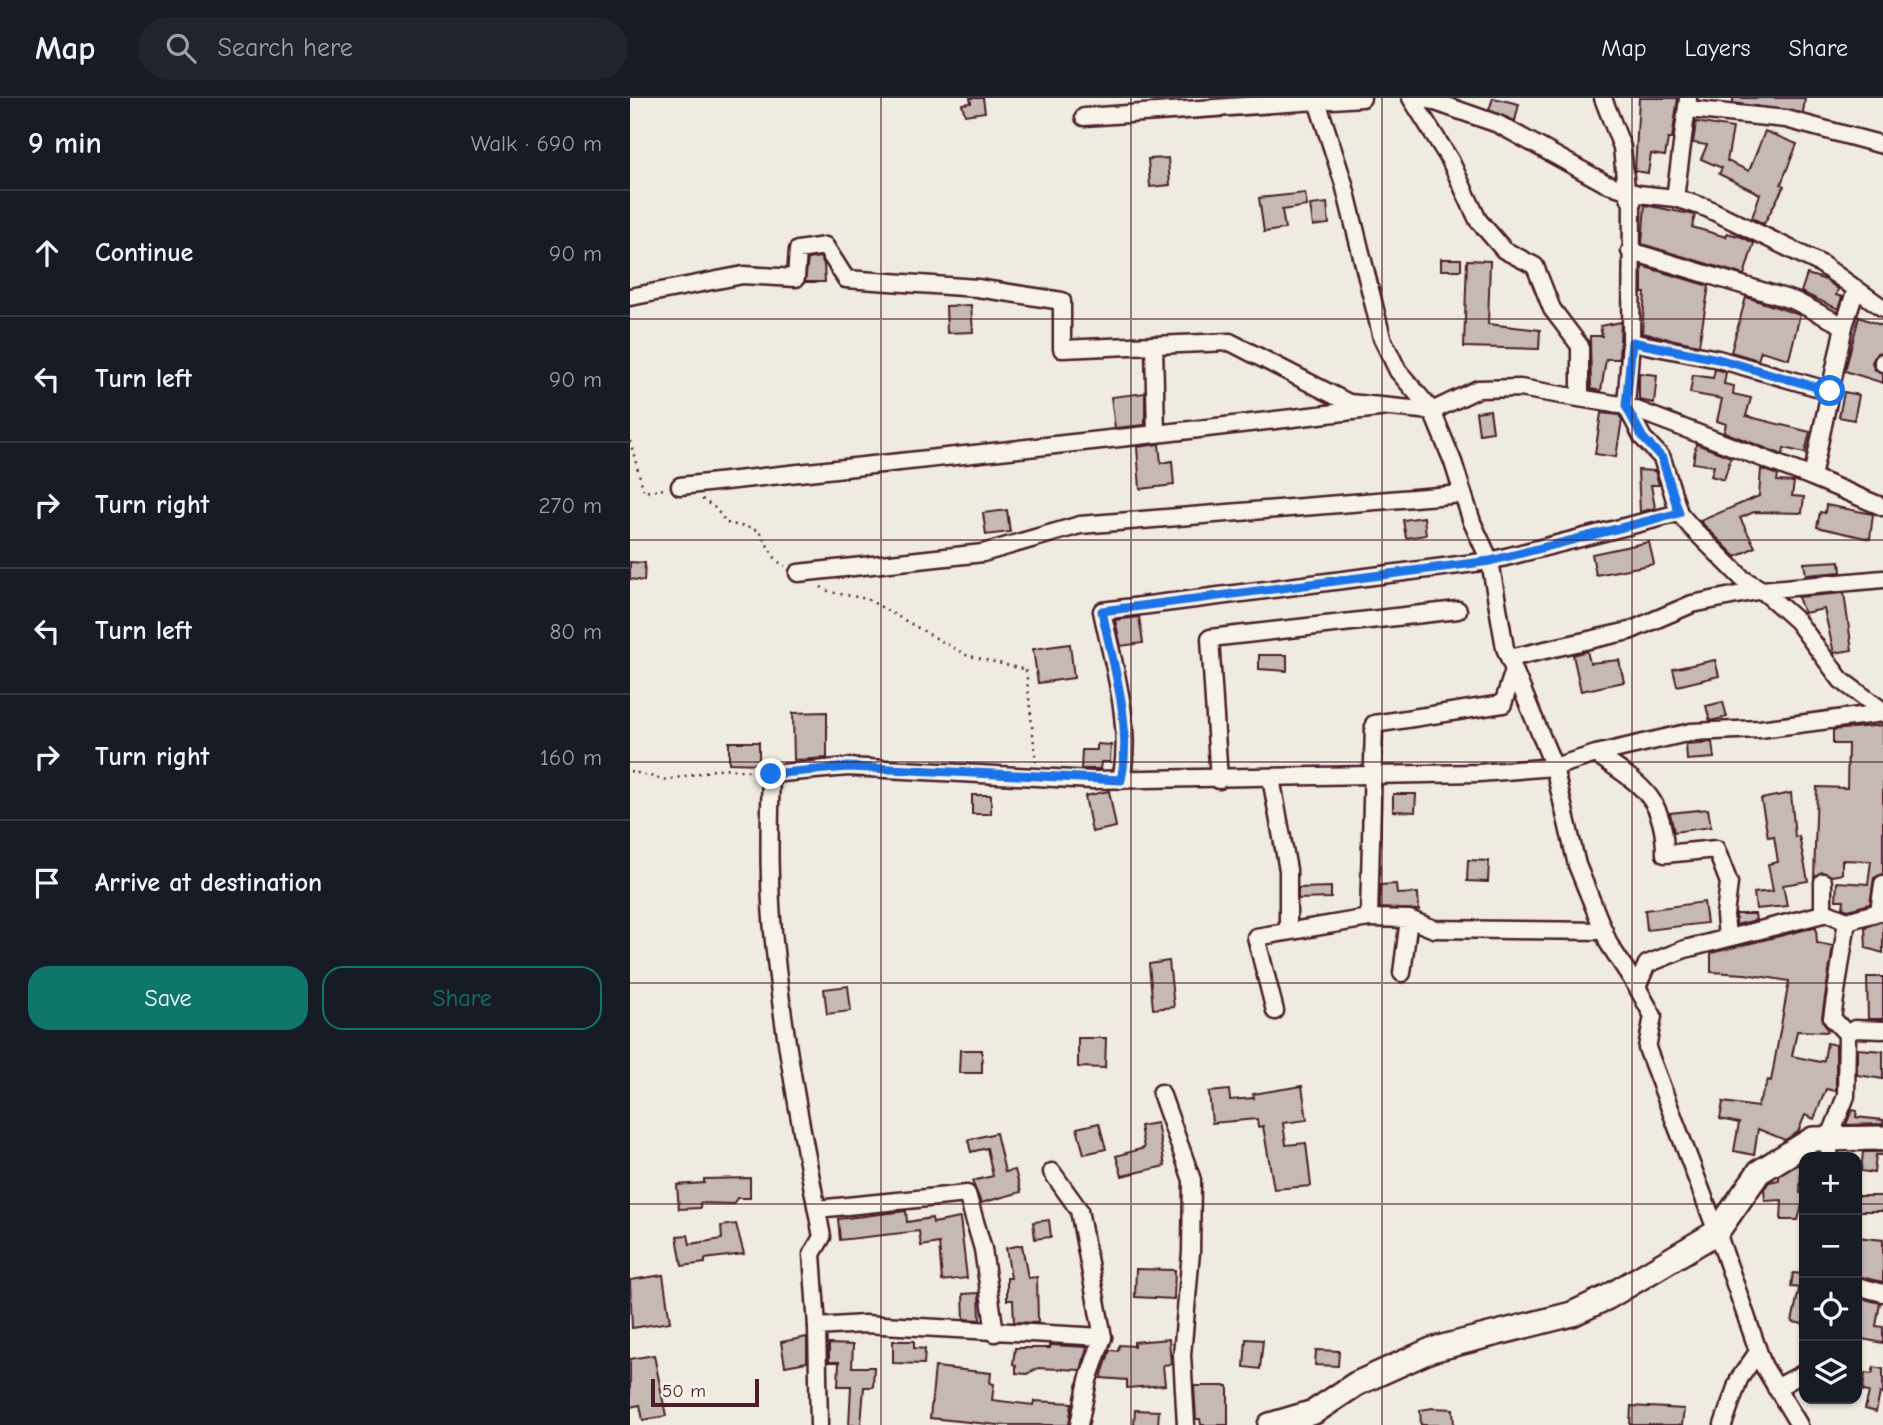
<!DOCTYPE html>
<meta charset="utf-8">
<style>
:root{--surface:#171b24;--page:#20242c;--text:#f1f3f6;--muted:#9ea1a6;--line:#363941;--accent:#0f766e}
body{margin:0;font-family:"Comic Neue",sans-serif;background:var(--page);color:var(--text)}
.controls{position:absolute;right:21px;bottom:21px;display:grid;overflow:hidden;border-radius:14px;box-shadow:0 2px 5px #0004}
.controls button{width:63px;height:63px;display:grid;place-items:center;padding:0;border:0;border-bottom:2px solid var(--line);background:var(--surface);color:var(--text);font:35px sans-serif}
.scale{position:absolute;left:21px;bottom:18px;width:108px;box-sizing:border-box;padding-left:7px;border:4px solid #4a1f2b;border-top:0;font-size:19px;line-height:24px;white-space:nowrap;color:#4a1f2b;-webkit-text-stroke:5px #f7f3e8;paint-order:stroke}
.stop{position:absolute;width:21px;height:21px;margin:-16px;border:5px solid #1a73e8;border-radius:50%;background:#fff}
.stop.end{background:#1a73e8;border-color:#fff;box-shadow:0 2px 7px #0008}
.list{margin:0;padding:0;list-style:none}
h2{display:flex;justify-content:space-between;align-items:center;height:91px;margin:0;padding:0 28px;font-size:30px}
h2 small{font-size:23px;font-weight:400;color:var(--muted)}
.list li{display:grid;grid-template-columns:46px 1fr auto;gap:21px;align-items:center;box-sizing:border-box;height:126px;padding:0 28px;border-top:2px solid var(--line)}
.list b{display:block;font-size:26px;white-space:nowrap}
.list em{font-size:23px;font-style:normal;color:var(--muted)}
.actions{display:flex;gap:14px;padding:21px 28px}
.actions a{flex:1;padding:16px 0;border:2px solid var(--accent);border-radius:21px;text-align:center;font-size:24px;color:var(--accent)}
.actions .main{background:var(--accent);color:#fff}
.icon{flex:none;width:38px;height:38px;fill:none;stroke:currentColor;stroke-width:2;stroke-linecap:round;stroke-linejoin:round}
.map{position:relative;flex:none;width:1253px;height:1327px;overflow:hidden}
header{display:flex;align-items:center;gap:42px;box-sizing:border-box;height:98px;padding:0 35px;background:var(--surface);border-bottom:2px solid var(--line)}
header strong{font-size:33px}
nav{display:flex;gap:38px;margin-inline-start:auto;font-size:24px}
.search{width:490px;height:63px;background:var(--page);display:flex;align-items:center;gap:18px;box-sizing:border-box;padding:0 24px;border-radius:38px;color:var(--muted);font-size:26px}
main{display:flex}
aside{flex:1;background:var(--surface)}
.map>svg:first-child{display:block}
.building{fill:#c6b8b3;stroke:#4a1f2b;stroke-width:2}
.lines{fill:none;stroke-linecap:round;stroke-linejoin:round}
.street-casing{stroke:#4a1f2b;stroke-width:21}
.secondary-casing{stroke:#4a1f2b;stroke-width:28}
.path{stroke:#4a1f2b;stroke-width:2.5;stroke-dasharray:2 5;stroke-linecap:butt}
.street{stroke:#f7f3e8;stroke-width:16}
.secondary{stroke:#f7f3e8;stroke-width:23}
.route{stroke:#1a73e8;stroke-width:9}
.grid{fill:none;stroke:#4a1f2b;stroke-width:2;stroke-opacity:0.55}
</style>
<header>
<strong>Map</strong>
<div class="search"><svg class="icon" aria-label="search" viewBox="0 0 24 24"><circle cx="10" cy="10" r="6"/><path d="M15 15l6 6"/></svg>Search here</div>
<nav><a>Map</a><a>Layers</a><a>Share</a></nav>
</header>
<main>
<aside>
<h2>9 min<small>Walk · 690 m</small></h2>
<ul class="list">
<li><svg class="icon" aria-label="ahead" viewBox="0 0 24 24"><path d="M12 20V5M6 11l6-6 6 6"/></svg><div><b>Continue</b></div><em>90 m</em></li>
<li><svg class="icon" aria-label="left" viewBox="0 0 24 24"><path d="M17 20v-9H6M10 6l-5 5 5 5"/></svg><div><b>Turn left</b></div><em>90 m</em></li>
<li><svg class="icon" aria-label="right" viewBox="0 0 24 24"><path d="M7 20v-9h11M14 6l5 5-5 5"/></svg><div><b>Turn right</b></div><em>270 m</em></li>
<li><svg class="icon" aria-label="left" viewBox="0 0 24 24"><path d="M17 20v-9H6M10 6l-5 5 5 5"/></svg><div><b>Turn left</b></div><em>80 m</em></li>
<li><svg class="icon" aria-label="right" viewBox="0 0 24 24"><path d="M7 20v-9h11M14 6l5 5-5 5"/></svg><div><b>Turn right</b></div><em>160 m</em></li>
<li><svg class="icon" aria-label="arrive" viewBox="0 0 24 24"><path d="M6 21V4h12l-3 4 3 4H6"/></svg><div><b>Arrive at destination</b></div></li>
</ul>
<div class="actions"><a class="main">Save</a><a>Share</a></div>
</aside>
<div class="map">
<svg width="1253" height="1327" viewBox="0 0 1253 1327">
<rect width="100%" height="100%" fill="#f0ebe0"/>
<filter id="ink" filterUnits="userSpaceOnUse"><feTurbulence type="fractalNoise" baseFrequency=".0143" numOctaves="2"/><feDisplacementMap in="SourceGraphic" scale="14" xChannelSelector="R" yChannelSelector="G"/><feConvolveMatrix kernelMatrix="1 2 1 2 8 2 1 2 1" color-interpolation-filters="sRGB"/></filter>
<g filter="url(#ink)">
<g class="building">
<polygon points="340,0 353,0 355,14 335,17 332,6 341,5"/>
<polygon points="863,0 889,6 885,23 859,12"/>
<polygon points="1009,0 1048,0 1042,41 1038,41 1035,58 1021,56 1018,75 1005,73"/>
<polygon points="1103,0 1175,0 1173,15 1103,5"/>
<polygon points="1066,24 1103,30 1097,63 1119,73 1135,33 1167,46 1151,86 1154,88 1134,126 1122,120 1130,96 1089,76 1092,70 1071,61 1077,47 1063,45"/>
<polygon points="538,60 540,87 520,89 518,61"/>
<polygon points="675,95 677,108 652,112 655,131 634,134 629,100"/>
<polygon points="697,105 699,126 683,128 680,107"/>
<polygon points="1015,107 1065,117 1062,129 1096,139 1097,135 1112,139 1124,145 1114,177 1012,146"/>
<polygon points="190,159 194,166 195,184 175,184 178,161"/>
<rect x="811" y="161" width="20" height="11"/>
<polygon points="837,162 860,163 858,226 910,232 909,251 834,249"/>
<polygon points="1012,168 1079,188 1069,247 1012,235 1015,195 1012,195"/>
<polygon points="1177,176 1196,182 1208,191 1206,197 1212,199 1208,211 1171,194"/>
<polygon points="1116,199 1170,217 1159,261 1131,253 1128,262 1101,254"/>
<polygon points="341,207 343,234 317,235 316,208"/>
<polygon points="1229,219 1253,228 1253,254 1247,255 1242,264 1244,271 1253,275 1253,285 1215,273"/>
<polygon points="991,224 989,261 976,261 971,293 961,291 960,238 972,238 970,228"/>
<polygon points="1085,271 1096,274 1094,286 1104,288 1103,296 1121,300 1116,318 1180,334 1175,355 1154,350 1153,357 1094,334 1096,326 1087,323 1092,301 1060,295 1063,277 1083,280"/>
<polygon points="1009,275 1027,277 1024,305 1009,302"/>
<polygon points="1214,294 1229,297 1224,322 1209,319"/>
<polygon points="515,295 515,327 485,330 481,299"/>
<polygon points="860,312 863,334 849,336 846,314"/>
<polygon points="971,315 989,317 992,322 986,359 965,356"/>
<polygon points="529,346 531,365 542,363 544,387 510,391 507,349"/>
<polygon points="1066,346 1101,359 1094,382 1081,378 1084,368 1063,365"/>
<polygon points="1131,371 1148,377 1147,383 1164,384 1162,398 1174,399 1172,415 1124,414 1110,420 1125,449 1106,459 1070,423 1129,398"/>
<polygon points="1008,372 1025,373 1029,387 1021,387 1025,410 1010,414"/>
<polygon points="1196,407 1243,416 1240,441 1187,429 1190,414 1195,415"/>
<polygon points="377,412 380,434 356,437 353,415"/>
<polygon points="794,419 796,437 776,440 773,422"/>
<polygon points="1019,444 1024,466 966,477 962,456"/>
<polygon points="1210,463 1211,474 1176,477 1174,465"/>
<polygon points="0,464 15,465 14,483 0,481"/>
<polygon points="1214,495 1222,552 1204,555 1194,511 1174,515 1168,499"/>
<polygon points="509,519 513,545 491,548 485,522"/>
<polygon points="440,546 444,580 408,585 403,551"/>
<polygon points="957,553 960,565 989,562 994,584 951,593 943,557"/>
<polygon points="629,557 657,557 657,573 629,571"/>
<polygon points="1085,562 1089,578 1047,588 1043,571"/>
<polygon points="1093,604 1097,619 1080,623 1076,608"/>
<polygon points="197,614 197,660 164,662 163,615"/>
<polygon points="1253,627 1253,776 1244,780 1240,806 1218,812 1213,810 1214,802 1206,802 1207,784 1238,786 1241,763 1212,762 1212,776 1202,778 1192,774 1184,779 1187,689 1217,690 1218,646 1203,646 1203,632"/>
<polygon points="99,644 129,644 129,666 99,665"/>
<polygon points="1082,644 1084,660 1057,662 1056,646"/>
<polygon points="467,646 481,647 480,664 471,664 470,671 451,671 452,652 467,652"/>
<polygon points="479,693 486,729 462,734 455,698"/>
<polygon points="1161,695 1165,739 1169,738 1178,783 1153,787 1157,808 1126,811 1124,795 1143,793 1138,766 1148,764 1144,738 1138,739 1131,701"/>
<polygon points="763,696 786,696 785,714 763,713"/>
<rect x="342" y="697" width="19" height="19"/>
<polygon points="1078,711 1081,729 1044,734 1040,715"/>
<polygon points="838,762 859,763 858,784 837,783"/>
<polygon points="766,786 767,796 788,795 789,812 750,810 750,787"/>
<polygon points="701,789 701,800 668,801 668,790"/>
<polygon points="1074,804 1077,825 1017,832 1015,812"/>
<polygon points="1106,816 1125,816 1126,822 1106,827"/>
<polygon points="1253,823 1253,855 1236,850 1235,829"/>
<polygon points="1186,829 1187,845 1203,848 1192,919 1198,934 1167,933 1162,958 1190,964 1194,962 1197,945 1206,947 1206,993 1196,991 1184,1021 1175,1017 1168,1034 1155,1042 1128,1031 1124,1057 1104,1053 1109,1025 1090,1021 1093,1004 1127,1009 1138,982 1141,983 1159,883 1115,876 1081,874 1081,855"/>
<polygon points="539,863 544,909 523,911 519,866"/>
<polygon points="1237,879 1253,879 1253,921 1238,921"/>
<polygon points="218,888 221,913 197,916 194,891"/>
<polygon points="448,940 476,940 475,970 448,969"/>
<polygon points="1227,951 1253,953 1253,981 1227,977"/>
<polygon points="330,952 352,952 352,975 329,975"/>
<polygon points="672,988 677,1022 653,1025 656,1047 676,1045 681,1088 644,1091 633,1028 628,1029 627,1021 582,1025 579,994 599,992 600,1002 624,1000 623,996"/>
<polygon points="1222,1012 1227,1013 1226,1019 1253,1022 1253,1026 1216,1027"/>
<polygon points="469,1025 476,1051 454,1056 447,1030"/>
<polygon points="527,1025 535,1068 492,1078 486,1058 514,1050 510,1028"/>
<polygon points="366,1035 375,1074 385,1072 391,1094 351,1105 342,1083 363,1078 357,1050 341,1054 338,1042"/>
<polygon points="1233,1054 1253,1054 1253,1057 1246,1057 1244,1075 1231,1073"/>
<polygon points="1171,1065 1170,1095 1174,1096 1174,1100 1168,1122 1151,1122 1152,1102 1135,1103 1134,1091 1139,1084 1149,1082 1149,1078"/>
<polygon points="120,1080 120,1100 107,1100 103,1106 70,1105 70,1110 49,1111 47,1087 74,1085 74,1081"/>
<rect x="1227" y="1098" width="26" height="15"/>
<polygon points="276,1113 277,1124 302,1120 303,1125 330,1120 337,1180 312,1183 309,1145 291,1148 289,1133 210,1142 208,1121"/>
<polygon points="419,1122 421,1139 405,1141 403,1124"/>
<polygon points="106,1126 114,1156 75,1161 75,1165 52,1168 47,1138 58,1137 60,1146 92,1141 91,1128"/>
<polygon points="1227,1139 1253,1142 1253,1184 1227,1178"/>
<polygon points="392,1147 398,1180 407,1179 408,1225 384,1224 383,1202 377,1202 377,1180 381,1180 376,1150"/>
<polygon points="506,1171 545,1172 544,1201 505,1199"/>
<polygon points="1163,1175 1174,1176 1174,1190 1161,1189"/>
<polygon points="33,1177 40,1224 2,1230 0,1182"/>
<polygon points="1169,1191 1174,1192 1174,1226 1162,1224"/>
<polygon points="349,1195 350,1222 334,1221 333,1196"/>
<polygon points="1227,1199 1250,1205 1246,1228 1253,1229 1253,1245 1227,1240"/>
<polygon points="177,1239 177,1264 155,1268 151,1244"/>
<polygon points="539,1241 541,1266 533,1267 535,1287 497,1290 497,1282 471,1280 480,1252 488,1253 489,1247 504,1248 504,1244"/>
<polygon points="616,1241 633,1242 630,1271 614,1269"/>
<polygon points="263,1243 284,1243 284,1250 295,1251 294,1266 263,1265"/>
<polygon points="199,1246 223,1247 222,1269 244,1269 243,1289 234,1289 231,1327 219,1327 221,1288 208,1288 209,1264 199,1264"/>
<polygon points="420,1247 457,1249 451,1272 408,1270 397,1276 386,1275 386,1267 383,1266 385,1250 420,1250"/>
<polygon points="686,1252 709,1253 708,1268 685,1267"/>
<polygon points="24,1257 36,1318 13,1322 10,1307 0,1309 0,1261"/>
<polygon points="305,1269 361,1275 360,1285 364,1286 362,1302 403,1307 404,1303 442,1305 439,1327 368,1327 300,1320"/>
<polygon points="1244,1269 1253,1271 1253,1296 1250,1295 1246,1314 1235,1311 1239,1294 1233,1293 1235,1275 1242,1276"/>
<polygon points="564,1288 598,1288 598,1327 571,1327 570,1321 566,1321"/>
<polygon points="1001,1308 1054,1311 1052,1327 1000,1327"/>
<polygon points="803,1310 823,1311 824,1327 791,1327 790,1312"/>
<polygon points="505,1312 529,1313 528,1327 504,1327"/>
</g>
<g class="lines">
<defs>
<g id="street">
<polyline points="686,0 714,86 752,240 768,273 802,313 823,364 842,424 860,463 875,550 924,669 947,767 979,846 1007,889"/>
<polyline points="781,0 820,62 848,122 874,152 905,168 922,211 950,248 950,300"/>
<polyline points="794,0 868,26 975,85 1008,96 1045,100 1077,110 1191,166 1253,210"/>
<polyline points="973,0 992,49 996,91 1002,106 1001,244 996,308 1013,340 1032,360 1049,415 1061,429 1113,481 1132,492 1167,523 1211,582 1253,613"/>
<polyline points="1058,11 1156,21 1253,47"/>
<polyline points="454,19 732,0"/>
<polyline points="1045,100 1058,1"/>
<polyline points="1000,153 1165,203 1214,228"/>
<polyline points="0,199 113,177 166,180 168,152 195,148 216,181 347,190 432,203 432,251 524,247"/>
<polyline points="1001,244 1088,261 1200,293"/>
<polyline points="1253,265 1253,264"/>
<polyline points="757,309 526,336 524,247 600,244 719,305 802,313 848,291 890,290 996,308 1182,379 1253,409"/>
<polyline points="1182,379 1214,228 1226,191"/>
<polyline points="50,388 526,336"/>
<polyline points="168,475 353,455 450,427 833,396"/>
<polyline points="880,560 999,533 1062,506 1132,492 1253,481"/>
<path d="M966,656C1010,686 1035,699 1035,756L1086,751L1099,785L1095,817L1097,839"/>
<polyline points="641,680 658,772 658,833"/>
<path d="M491,682C503,626 483,567 472,513L860,463L1049,415"/>
<polyline points="589,682 580,540 828,512"/>
<polyline points="1193,816 1193,784"/>
<polyline points="779,821 804,831 974,833"/>
<polyline points="1217,823 1202,920 1217,936 1225,931 1253,932"/>
<polyline points="772,875 779,821 739,820 744,626 873,606 884,572"/>
<polyline points="645,913 626,839 739,820"/>
<polyline points="531,995 562,1082 561,1154 552,1257 556,1327"/>
<polyline points="1199,1059 1200,1039 1216,998 1217,936"/>
<polyline points="422,1074 449,1112 473,1239 458,1282 449,1327"/>
<polyline points="187,1111 337,1096 353,1151 365,1235"/>
<polyline points="1227,1188 1253,1195"/>
<path d="M187,1229L182,1156L192,1139C174,1044 155,949 145,853C138,795 139,735 141,676L218,669L462,682L849,675L924,669L966,656L1061,634L1130,631L1253,615"/>
<polyline points="1146,1290 1174,1275"/>
<polyline points="189,1327 187,1229 234,1226 473,1239"/>
<polyline points="1093,1327 1109,1281 1128,1254"/>
<polyline points="1169,1327 1133,1267 1087,1134 1017,950 1023,918 1007,889 1017,866 1055,851 1197,815 1217,823 1249,814 1253,786"/>
</g>
<polyline id="secondary" points="640,1327 684,1314 726,1286 801,1252 942,1216 978,1199 1087,1134 1129,1074 1183,1041 1253,1040"/>
</defs>
<use href="#street" class="street-casing"/>
<use href="#secondary" class="secondary-casing"/>
<g class="path">
<polyline points="0,343 14,394 34,391"/>
<polyline points="72,401 85,410 97,425 128,432 147,463 155,468"/>
<polyline points="191,489 200,494 237,501 336,557 396,572 406,664"/>
<polyline points="0,673 36,682 94,670 127,674"/>
</g>
<use href="#street" class="street"/>
<use href="#secondary" class="secondary"/>
</g>
</g>
<g class="lines" filter="url(#ink)">
<path class="route" d="M141,676L218,669L491,682C503,627 483,567 472,513L860,463L1049,415L1032,360L1013,340L996,308L1002,244L1088,261L1200,293"/>
</g>
<path class="grid" d="M251,0V1327M501,0V1327M752,0V1327M1002,0V1327M0,221H1253M0,442H1253M0,664H1253M0,885H1253M0,1106H1174M1227,1106H1253"/>
</svg>
<div class="controls">
<button>+</button>
<button>−</button>
<button><svg class="icon" aria-label="locate" viewBox="0 0 24 24"><circle cx="12" cy="12" r="6"/><path d="M12 2v4M12 18v4M2 12h4M18 12h4"/></svg></button>
<button><svg class="icon" aria-label="layers" viewBox="0 0 24 24"><path d="M12 4l9 5-9 5-9-5zM3 14l9 5 9-5"/></svg></button>
</div>
<div class="scale">50 m</div>
<div class="stop" style="left:1200px;top:293px"></div>
<div class="stop end" style="left:141px;top:676px"></div>
</div>
</main>
